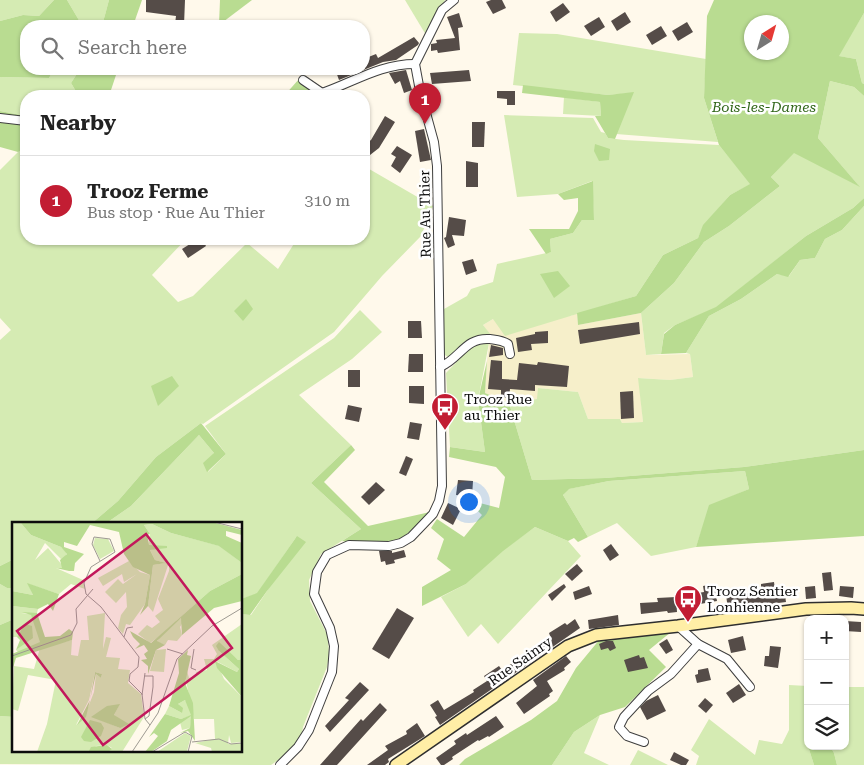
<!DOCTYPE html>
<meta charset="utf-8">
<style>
:root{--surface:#fff;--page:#f6f6f6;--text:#222;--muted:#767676;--line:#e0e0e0;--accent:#c21d33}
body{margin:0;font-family:"Roboto Serif",serif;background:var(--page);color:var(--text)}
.controls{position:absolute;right:15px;bottom:15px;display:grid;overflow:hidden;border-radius:10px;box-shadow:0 1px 4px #0004}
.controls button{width:45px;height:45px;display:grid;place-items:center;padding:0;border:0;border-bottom:1px solid var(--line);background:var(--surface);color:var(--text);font:25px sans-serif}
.compass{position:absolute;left:744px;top:15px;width:45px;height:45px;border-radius:50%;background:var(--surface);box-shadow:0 1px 4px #0004;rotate:37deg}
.you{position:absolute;left:468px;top:501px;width:18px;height:18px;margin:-12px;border:4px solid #fff;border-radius:50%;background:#1a73e8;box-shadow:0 0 0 8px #1a73e833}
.badge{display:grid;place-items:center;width:32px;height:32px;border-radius:50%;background:var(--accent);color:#fff;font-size:16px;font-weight:700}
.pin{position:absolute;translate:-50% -41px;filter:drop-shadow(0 1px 2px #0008)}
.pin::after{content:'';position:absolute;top:26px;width:18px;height:15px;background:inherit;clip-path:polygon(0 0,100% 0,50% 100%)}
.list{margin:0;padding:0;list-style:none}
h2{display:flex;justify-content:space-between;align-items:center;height:65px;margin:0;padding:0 20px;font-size:21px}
h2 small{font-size:16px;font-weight:400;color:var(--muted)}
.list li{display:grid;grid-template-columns:32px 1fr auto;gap:15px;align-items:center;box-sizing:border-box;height:90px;padding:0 20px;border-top:1px solid var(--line)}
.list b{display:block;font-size:19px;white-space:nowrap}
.list p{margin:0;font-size:16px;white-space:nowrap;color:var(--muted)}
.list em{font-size:16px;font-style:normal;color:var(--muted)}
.icon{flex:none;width:28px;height:28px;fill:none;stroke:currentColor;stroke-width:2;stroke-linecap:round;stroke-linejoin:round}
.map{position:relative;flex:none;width:864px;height:765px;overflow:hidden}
.search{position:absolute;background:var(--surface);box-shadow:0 1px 4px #0004;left:20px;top:20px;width:350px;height:55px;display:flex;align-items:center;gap:12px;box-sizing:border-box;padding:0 18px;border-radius:20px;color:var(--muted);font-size:19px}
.panel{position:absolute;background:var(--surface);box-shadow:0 1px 4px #0004;left:20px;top:90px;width:350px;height:155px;border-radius:20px}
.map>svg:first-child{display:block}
.farmland{fill:#f6efca}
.green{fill:#d5ebb3}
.forest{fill:#b9dc91;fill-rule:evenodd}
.building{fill:#554c48}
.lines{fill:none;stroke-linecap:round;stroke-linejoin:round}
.street-casing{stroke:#3f3f3f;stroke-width:10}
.secondary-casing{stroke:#2e2e2e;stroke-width:14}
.street{stroke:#fff;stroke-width:8}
.secondary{stroke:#ffeea6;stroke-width:11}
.labels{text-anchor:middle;stroke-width:5;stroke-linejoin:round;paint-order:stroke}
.park-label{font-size:14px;font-style:italic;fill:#306619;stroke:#fff}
.street-label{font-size:14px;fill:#0c0c0c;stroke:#fff}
.poi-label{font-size:14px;fill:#0c0c0c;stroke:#fff;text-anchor:start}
.inset-road{fill:none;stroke:#9e9a92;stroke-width:1}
.view{fill:#c2185b;fill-opacity:0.15;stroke:#c2185b;stroke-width:2.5}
.inset-edge{fill:none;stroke:#0c0c0c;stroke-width:2.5}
</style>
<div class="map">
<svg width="864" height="765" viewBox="0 0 864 765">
<rect width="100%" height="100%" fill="#fff9eb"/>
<polygon class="farmland" points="577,313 578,325 641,313 646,355 690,354 693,377 670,380 639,378 643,422 622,423 620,419 588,419 578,392 538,388 538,399 509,403 485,393 487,361 490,335 483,325 493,319 571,316"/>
<g class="green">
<polygon points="0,0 54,0 39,16 23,15 0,21"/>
<polygon points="67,0 109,0 102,26 78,26 80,22"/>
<polygon points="405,0 445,0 426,35"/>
<polygon points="864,13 864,84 862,83 856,59 838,56"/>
<polygon points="519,33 557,34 706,59 704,98 718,142 616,134 633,93 608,95 513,85"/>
<polygon points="54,69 80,69 71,83 77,93 76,96 26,96 26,116 0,111 0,77 49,78"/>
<polygon points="830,81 854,87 864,96 864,198 853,208 806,236 716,308 675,325 664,333 661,354 646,355 641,313 674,283 704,242 729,226 780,186 771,177 794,152 859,186 818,138"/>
<polygon points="564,97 600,102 601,116 563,114"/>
<polygon points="504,115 593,118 601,132 605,133 608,138 624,140 719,145 751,184 730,195 704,225 698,238 663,255 636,296 505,336 493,319 483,325 491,335 471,338 450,358 443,354 444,309 467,296 471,289 493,282 497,264 551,252 550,239 573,233 582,220 594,219 592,181 558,194 517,197"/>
<polygon points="26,149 26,239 186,239 152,275 178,302 193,296 247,243 278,269 297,239 364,239 364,166 433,206 421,236 382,276 334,332 203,424 201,423 156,457 118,501 91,524 84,524 81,522 78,524 14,524 14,559 0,566 0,340 11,330 0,318 0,170 18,152"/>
<polygon points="864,206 864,450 744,467 605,478 532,480 509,403 537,399 538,388 578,392 588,419 620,419 622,423 643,422 638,378 670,380 693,377 690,354 686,353 709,316 741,299 777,274 789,276 800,260 815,258 825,239 842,230"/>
<polygon points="360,310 382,332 352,359 299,395 351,445 311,483 361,529 321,554 309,580 310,601 328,636 329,655 327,667 303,727 301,738 291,751 271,765 0,764 0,716 14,717 14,751 167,751 179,753 178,751 241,751 241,614 251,615 267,591 297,536 257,594 241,599 241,524 105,524 131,506 199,435 214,453 208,472 226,454 205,426 334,338"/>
<polygon points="489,343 478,400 485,452 450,447 446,373 472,346"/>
<polygon points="745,471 749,489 710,506 696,547 651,556 617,523 588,537 563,495 568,489 609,481"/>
<polygon points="535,527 568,541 581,556 498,644 481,624 468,637 441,597 466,584 503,550"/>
<polygon points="0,584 7,588 14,588 14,619 0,625"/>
<polygon points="789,685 808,686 808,702 806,703 808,746 814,765 696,765 699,756 691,750 709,719 755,755 759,740 782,744 789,730"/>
<polygon points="845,687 864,687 864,765 837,765 834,753 830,746 845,746"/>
<polygon points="600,715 584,753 609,765 552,765 574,732"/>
<polygon points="638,750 668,765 630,765"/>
</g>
<g class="forest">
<polygon points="54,0 67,0 80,22 78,26 26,26 26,69 54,69 49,78 0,77 0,21 23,15 39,16"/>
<polygon points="109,0 142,0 133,26 102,26"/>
<polygon points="220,0 252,0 219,25"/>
<path d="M714,0H864V13L839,56L856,59L862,83L864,84V96L854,87L830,81L818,138L860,187L794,153L771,177L780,186L729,226L704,242L674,283L641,313L578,325L577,313L636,296L663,255L698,238L703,225L730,195L750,184L719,145L704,98L707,16ZM752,22H782V52H752Z"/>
<polygon points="80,69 118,69 109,96 76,96 77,93 71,83"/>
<polygon points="299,79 301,83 314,91 313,96 284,96"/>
<polygon points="523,85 608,95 634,92 615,139 608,138 595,116 601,116 600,102 522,93"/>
<polygon points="0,111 26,116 26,149 18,152 0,147"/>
<polygon points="595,144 610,149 609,160 599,161 594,151"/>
<polygon points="593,181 594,220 582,220 573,233 550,239 551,252 546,254 529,229 569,229 578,211 578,198 564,200 558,194"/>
<polygon points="864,198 864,206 842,230 825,239 815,258 800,260 788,277 777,274 741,299 709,316 686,353 661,354 664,334 675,325 716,307 806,236 853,208"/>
<polygon points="558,271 570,286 554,298 540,274"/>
<polygon points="246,299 253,309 243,321 234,311"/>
<polygon points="487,361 485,393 509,403 532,480 605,478 744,467 864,450 864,536 696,547 709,505 749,489 745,471 609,481 569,489 563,495 588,537 578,542 574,538 568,541 535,527 503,551 466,584 422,606 422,587 451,570 437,559 444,539 431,528 437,519 464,537 482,515 472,505 476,502 499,508 505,477 496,467 449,457 450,447 485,452 478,400"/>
<polygon points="172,376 179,386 158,406 151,386"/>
<polygon points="201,423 226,454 207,472 203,463 214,453 199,435 131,506 105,524 91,524 118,501 156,457"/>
<polygon points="351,445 355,450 324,482 368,526 430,512 427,517 396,543 359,544 342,541 361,529 311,483"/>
<polygon points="297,536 306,542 267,591 250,615 241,614 241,599 257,593"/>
<polygon points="14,559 14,588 7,588 0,584 0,566"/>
<polygon points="14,619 14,717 0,716 0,625"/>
<polygon points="671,632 649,650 666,667 625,707 600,715 574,732 552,765 459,765 465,759 531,720 557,701 576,668 600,639"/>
<polygon points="808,746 830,746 834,753 837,765 814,765"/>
</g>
<g class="building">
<polygon points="146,0 185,0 184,25 175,24 176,16 146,12"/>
<polygon points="491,0 502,0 506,8 493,14 486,2"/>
<polygon points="563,3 570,12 556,22 550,12"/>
<polygon points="625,12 631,22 617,31 611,21"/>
<polygon points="459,13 463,27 458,28 460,50 438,53 437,50 431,51 431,44 437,43 436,40 455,38 447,17"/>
<polygon points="599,17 605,27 591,36 584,26"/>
<polygon points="687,22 693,32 678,41 672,31"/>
<polygon points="661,26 667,36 652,45 646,35"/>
<polygon points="414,37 419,43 418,45 396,60 383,62 339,80 335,69 365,69 364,65 368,63 366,58 376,54 378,58"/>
<polygon points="406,70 412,90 404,93 400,81 395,84 389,73"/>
<polygon points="469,70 471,81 432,84 430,73"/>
<polygon points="497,91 515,91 515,105 507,105 507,99 497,98"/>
<polygon points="385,116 395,122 379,148 370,155 364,145 371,140"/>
<polygon points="472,122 485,122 484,147 472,147"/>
<polygon points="424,129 431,160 420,162 415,131"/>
<polygon points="397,146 412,155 400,173 391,166 396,157 391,154"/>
<polygon points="466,161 478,163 478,187 466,187"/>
<polygon points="449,217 466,220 464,236 452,235 455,245 448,248 444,238 446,237"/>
<polygon points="198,239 202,239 206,246 188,258 182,249"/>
<polygon points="473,259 477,271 466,275 462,262"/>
<polygon points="408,321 421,321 422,338 408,338"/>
<polygon points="639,322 640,334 580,344 578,330"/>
<polygon points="548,331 548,343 531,344 532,350 518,352 516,338 535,334 535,332"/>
<polygon points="491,345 503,348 503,355 489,357"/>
<polygon points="409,354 423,354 423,372 408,372"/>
<polygon points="491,360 502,361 502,379 517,380 519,363 537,365 538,362 569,366 567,387 535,385 535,391 510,389 509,398 501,397 501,390 488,389"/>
<rect x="348" y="370" width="12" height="17"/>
<polygon points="409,386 424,386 424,404 409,403"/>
<polygon points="633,391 634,418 621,419 620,392"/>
<polygon points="348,405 362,408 359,422 345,419"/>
<polygon points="410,422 422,424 419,440 407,438"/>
<polygon points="406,456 413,459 406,476 399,473"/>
<polygon points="458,480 473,481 472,497 456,495"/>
<polygon points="376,482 385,490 369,505 361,497"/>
<polygon points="448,503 461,509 453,525 441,518"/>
<polygon points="611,544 619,555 610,561 603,550"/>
<polygon points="404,550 406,557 394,560 395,563 386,565 385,561 381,562 379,551 392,551 392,553"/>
<polygon points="577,564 583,571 572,581 565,574"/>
<polygon points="831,572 833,590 824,591 822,573"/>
<polygon points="774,582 775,590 784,589 786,602 728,609 726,595 761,592 761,584"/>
<polygon points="564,584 566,587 552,601 548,595"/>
<polygon points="714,584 717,601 700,604 698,593 704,592 703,586"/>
<polygon points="589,586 592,594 575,600 573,592"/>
<polygon points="815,586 816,598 806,599 805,587"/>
<polygon points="840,586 854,587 853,598 839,596"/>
<polygon points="676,597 677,612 668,613 667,611 641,614 640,603 658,602 657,598"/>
<polygon points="397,608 414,618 389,659 372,649"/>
<polygon points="618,615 619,625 589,629 588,620"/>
<polygon points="575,619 580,628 440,725 435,717 437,716 430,705 438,700 444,710 474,692 473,690 487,681 484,676 499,666 502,670 538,646 550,636 549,633 565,623 567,625"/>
<polygon points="845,621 861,622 861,632 845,631"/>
<polygon points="743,636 746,650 731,653 728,640"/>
<polygon points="667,639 673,650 666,654 659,644"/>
<polygon points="606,641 613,641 616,648 610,651 608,648 601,650 599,644"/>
<polygon points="770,646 781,647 778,668 764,666 765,656 769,656"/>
<polygon points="639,655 640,658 644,657 648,668 628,672 624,660"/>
<polygon points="566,656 571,662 564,668 565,670 547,681 553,691 549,694 550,696 524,714 516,703 537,686 533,680"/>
<polygon points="708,668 711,680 697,683 695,675 698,674 698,670"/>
<polygon points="360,682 369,690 330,732 325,726 349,700 345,698"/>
<polygon points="739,684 746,695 733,703 726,693"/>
<polygon points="658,695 666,711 647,720 640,707 646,701"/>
<polygon points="705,698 713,705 706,713 698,706"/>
<polygon points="380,703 387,710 337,765 320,765 361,719 363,721"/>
<polygon points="496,716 504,727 489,737 488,736 479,741 478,740 452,757 453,759 444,765 441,765 436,758 456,744 454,741 466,733 467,735"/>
<polygon points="417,723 425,736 388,759 389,762 385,765 367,765 388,750 385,746 407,734 406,731"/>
<polygon points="674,752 689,760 686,765 681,765 670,760"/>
</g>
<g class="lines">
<defs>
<g id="street">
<polyline points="303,80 322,93"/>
<path d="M319,96L322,93C354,82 380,64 415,64"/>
<polyline points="0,118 26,121"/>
<path d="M440,367C460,359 465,337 490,339C497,340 502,340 508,344L510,354"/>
<polyline points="678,626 698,644 727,659 750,687"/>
<polyline points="644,742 627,736 619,727 624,717 648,691 671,674 698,644"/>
<polyline points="280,765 298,747 309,730 332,672 334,646 330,628 314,594 317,572 327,555 349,545 389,546 401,543 411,537 433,514 439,501 442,486 437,166 434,142 420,91 415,64 442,10 454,0"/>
</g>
<polyline id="secondary" points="396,765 568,646 596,635 678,626 806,609 851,608 864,609"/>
</defs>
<use href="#street" class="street-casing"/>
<use href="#secondary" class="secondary-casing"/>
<use href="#street" class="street"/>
<use href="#secondary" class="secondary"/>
</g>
<defs>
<symbol id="bus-pin" viewBox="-11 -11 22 30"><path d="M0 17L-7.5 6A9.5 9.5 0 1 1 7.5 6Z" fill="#c21d33" stroke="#fff"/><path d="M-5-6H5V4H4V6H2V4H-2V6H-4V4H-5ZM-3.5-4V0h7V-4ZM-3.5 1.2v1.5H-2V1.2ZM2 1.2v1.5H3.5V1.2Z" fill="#fff"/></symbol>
</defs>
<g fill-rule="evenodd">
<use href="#bus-pin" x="429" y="391" width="32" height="43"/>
<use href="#bus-pin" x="672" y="583" width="32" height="43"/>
</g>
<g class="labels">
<g class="park-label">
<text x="764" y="112">Bois-les-Dames</text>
</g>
<g class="street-label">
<text transform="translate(425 214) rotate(-91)" y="5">Rue Au Thier</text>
<text transform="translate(520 661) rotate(-35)" y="5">Rue Sainry</text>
</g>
<g class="poi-label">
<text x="464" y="404">Trooz Rue<tspan x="464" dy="16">au Thier</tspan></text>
<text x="707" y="596">Trooz Sentier<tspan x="707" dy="16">Lonhienne</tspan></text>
</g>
</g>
<g transform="translate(12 522)">
<rect width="230" height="230" fill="#fff9eb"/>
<path d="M0,0H8L19,13L49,25L55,31L51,39L33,21L23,38L36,26L50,43V46H44L71,58L73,67L59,62L47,72L16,62L21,73L0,69ZM140,2L159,11L208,24L230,41V52L198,69L163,100L169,96L172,98L168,105L170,113L165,119L156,118L153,123L145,120L149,113L138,121L126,112L135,103L140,106L148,100L143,94L151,88L146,77L157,49V40L141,90L136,84L141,43L153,41L143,38L138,28L151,24H136L138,12L132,3ZM83,16L96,17L102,29L88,37L81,23ZM117,39L128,50L138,53L133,82L118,103L114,102L111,112L106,106L109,93L115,85L114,70L104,81L93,70L106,57L111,62L125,52L112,60L110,52L91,64L86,56ZM0,84L26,87L25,91H9L19,92L29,120L7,131L4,128L21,115L13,107L5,115H0ZM93,91L91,127L94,115L99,116L94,135L108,136L106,147L118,148L116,161L129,172L132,195L110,230H96L100,226L95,223L84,224L79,230H25L35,202L44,158L16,153L6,189L0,187L2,144L22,147L28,126L60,118L59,133L66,134L69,118H77L75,94ZM83,150L90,152L89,156L84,152L82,170L72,196L64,203L77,178ZM107,183L102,193L108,206L84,196ZM230,102V137L226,138L214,128L207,129L227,147L225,150L204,139L212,157L230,175V220L219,221L217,213L216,222L230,221V230H200L199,226L183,221L203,217L202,197H182L173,154L175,149L177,156L185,154L184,150L195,148L192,137H202L205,132L200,123ZM154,127L152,150L138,149L144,128ZM173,178L180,187L179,199L178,206L170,208L168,200L178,194L169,197L153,192L157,184L170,191L166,182ZM173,211L179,214L175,229L145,230Z" fill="#d5ebb3" fill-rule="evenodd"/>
<path d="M8,0H200L230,8V13L214,9V14L230,21V41L207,24L159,11L140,2L132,3L138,12L135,13L137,23L155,24V26L138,28L143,38L154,41L141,43L136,84L128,93L133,82L138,53L121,45L112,32L107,10L78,3L65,24L52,20V25L72,32L63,41L62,49H57L44,46H50L48,38L55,32L49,25L19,13ZM230,52V79L202,86L170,113L169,96L145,119L153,123L144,128L136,152V144L129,138L135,137L132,132L136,129L132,123L123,127L128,122L121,115L118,109L139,121L198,69ZM15,61L47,72L41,89L36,82L26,87L0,84V69L21,73ZM10,90L25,91L33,115L48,114L57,107L61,110L60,118L4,136L0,149V132L28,120L19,93ZM13,102L20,104L21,116L4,128L8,118L5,115ZM207,120L226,138L230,137V175L205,146L203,139L225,150L227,147L207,129L204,124ZM176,128L175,133L179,134L173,161L181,181L183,219L176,209L168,211L178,206L179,194L159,208L155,219L139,230H133L146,214L142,211L137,215L153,192L169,197L179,193L173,178L166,182L171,186L170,191L157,184L167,151L166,137ZM83,150L90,152L89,156L84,152L74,195L65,203L78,178ZM108,182L102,193L117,202L108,206L79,195L95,184ZM78,198L89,201L92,206L89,214L79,220L72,219L69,215ZM95,223L100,227L96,230L77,229L79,225Z" fill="#b9dc91"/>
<path class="inset-road" d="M202,0L230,7M88,39L80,22L82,15L98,17L103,30L79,45L72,61L74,72L89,85L127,135L126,145L118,152L117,159L130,172L133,197L138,203M112,115L115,106L121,105M155,127L171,132M182,127L179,146L184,148M0,134L59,113L65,101L64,87L81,67M132,154H141V165L137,194L133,197M130,173L133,151M180,220L207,217L219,222L230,221M120,230L146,191L165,137L200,104L230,86M140,230L173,210L180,214L176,230"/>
<path class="view" d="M134,12L220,126L91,223L5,109Z"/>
<rect width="230" height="230" class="inset-edge"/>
</g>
</svg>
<div class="controls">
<button>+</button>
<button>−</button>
<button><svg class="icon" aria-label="layers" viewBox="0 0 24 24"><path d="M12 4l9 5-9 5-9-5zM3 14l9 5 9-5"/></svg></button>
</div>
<svg class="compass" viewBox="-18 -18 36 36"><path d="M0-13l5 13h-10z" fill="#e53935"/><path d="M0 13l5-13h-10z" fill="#767676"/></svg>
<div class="you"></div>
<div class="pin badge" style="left:425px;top:124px">1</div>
<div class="search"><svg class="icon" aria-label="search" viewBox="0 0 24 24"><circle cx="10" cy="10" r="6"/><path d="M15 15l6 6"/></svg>Search here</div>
<section class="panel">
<h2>Nearby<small></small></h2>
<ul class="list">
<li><span class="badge">1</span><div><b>Trooz Ferme</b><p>Bus stop · Rue Au Thier</p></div><em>310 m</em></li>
</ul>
</section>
</div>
